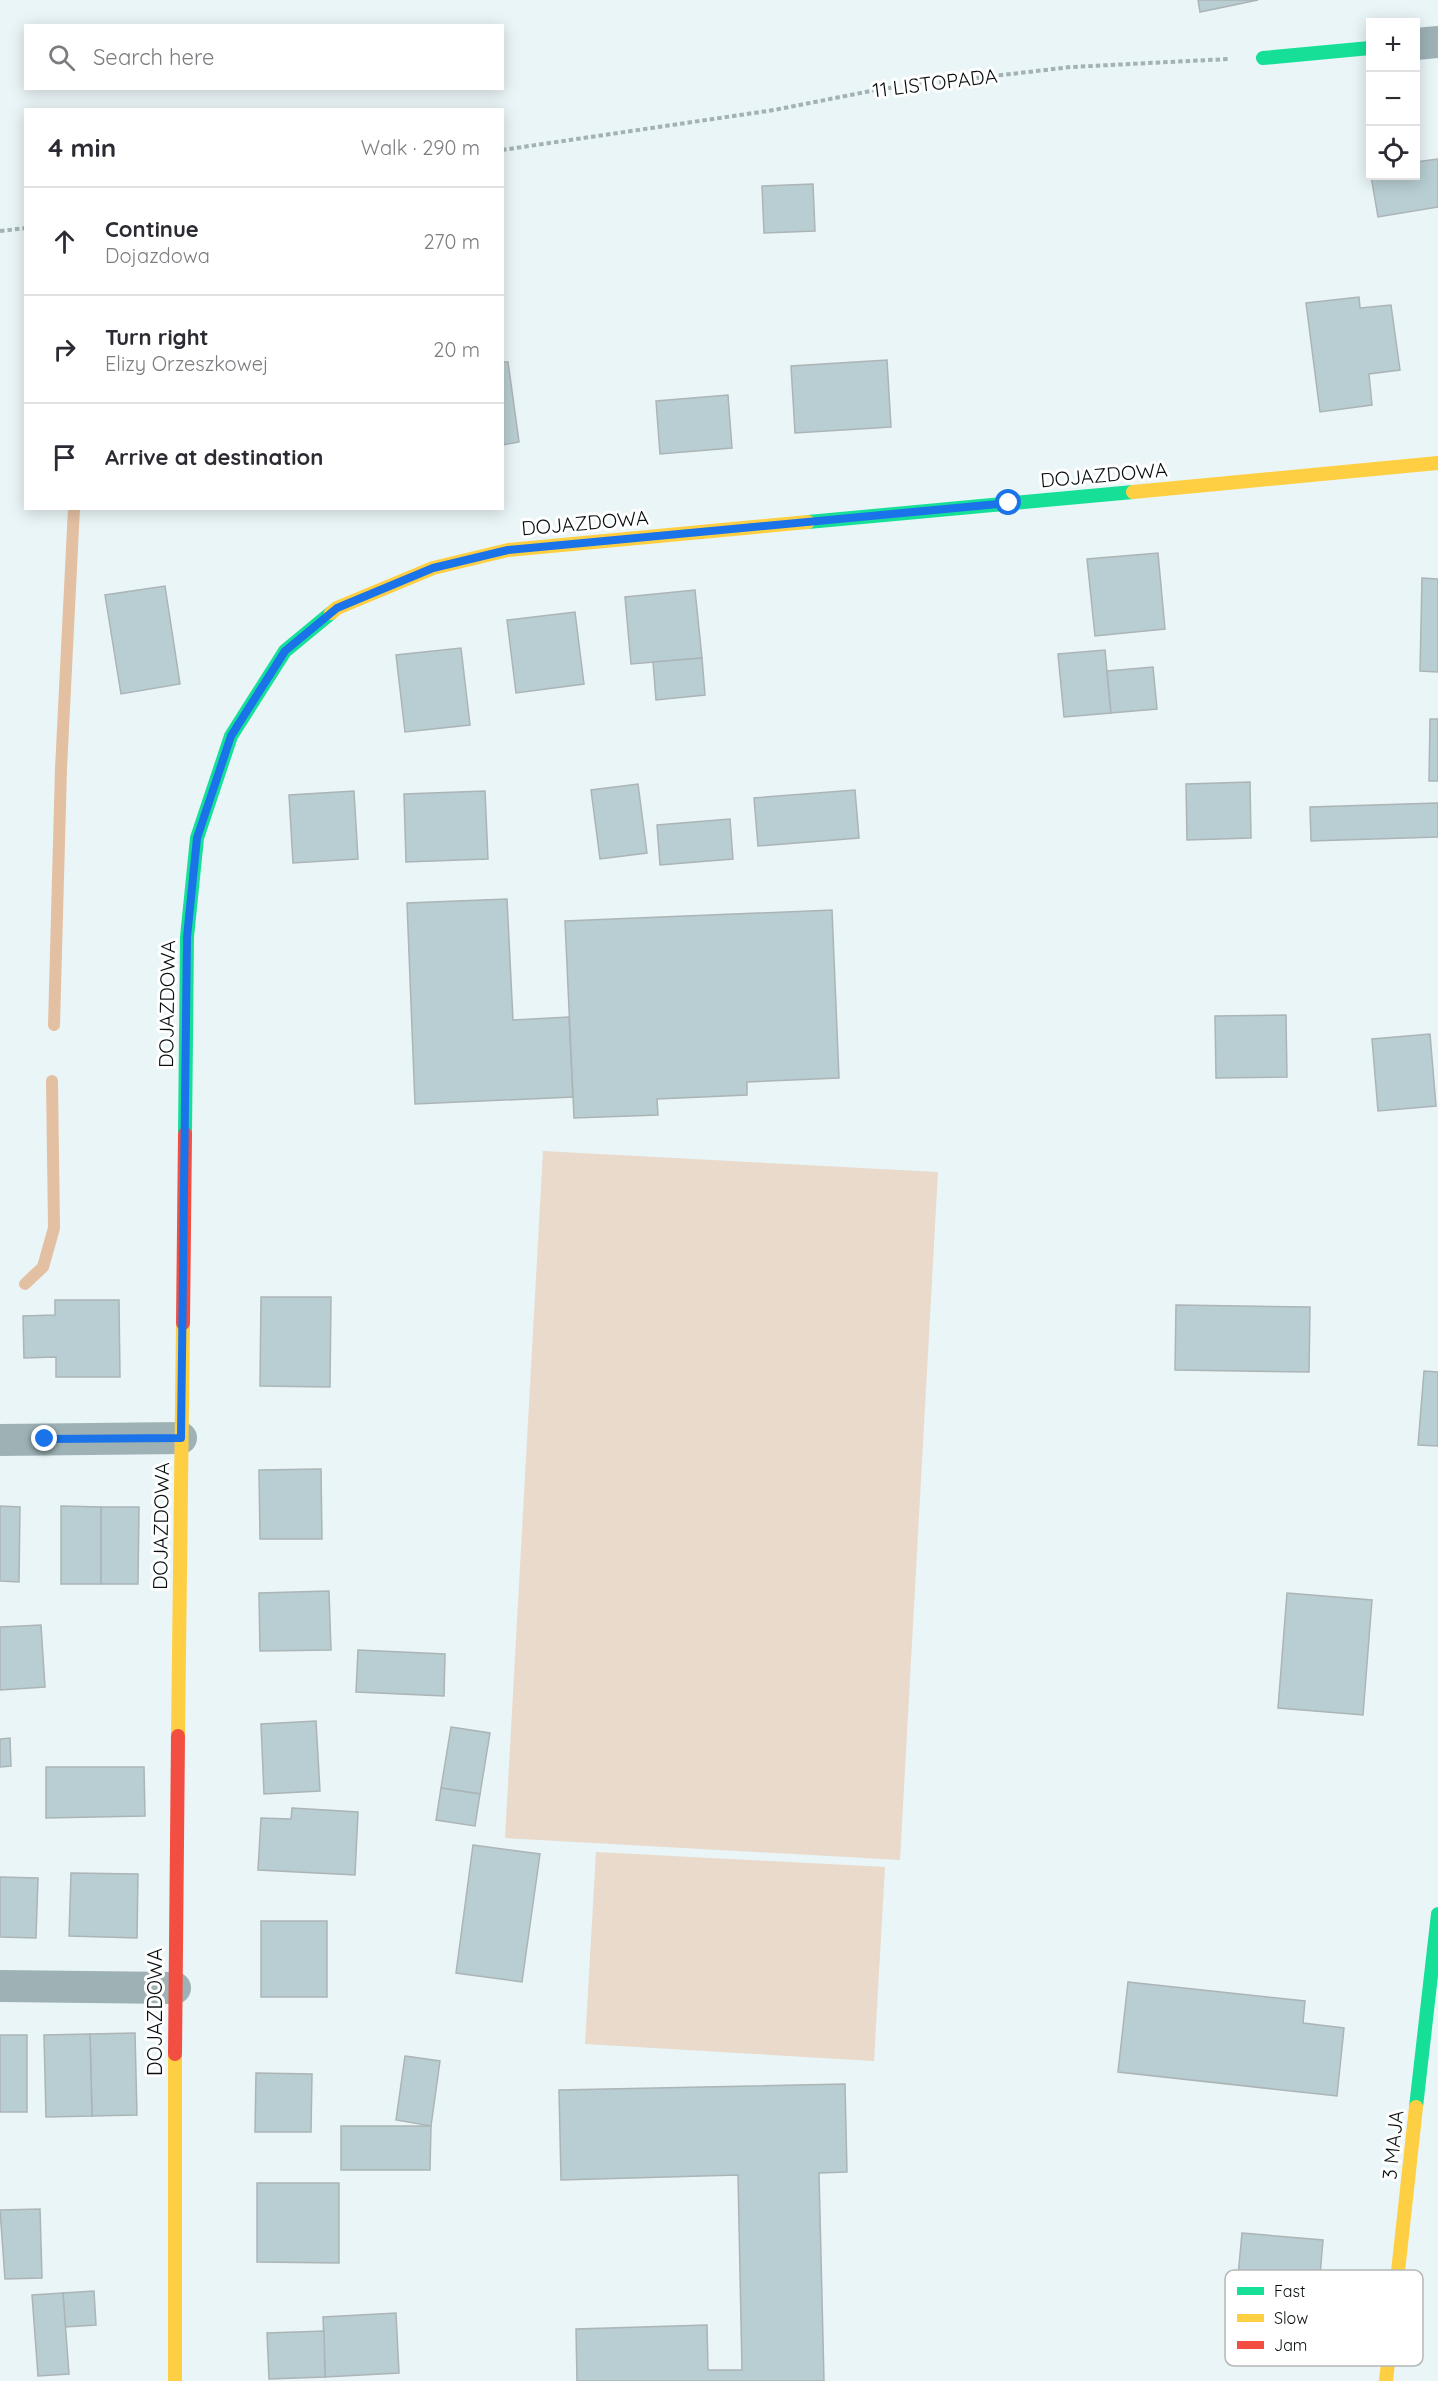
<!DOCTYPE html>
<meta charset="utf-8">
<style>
:root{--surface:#fff;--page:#f2f2f3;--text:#2b2b33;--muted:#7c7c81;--line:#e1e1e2}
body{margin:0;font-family:Quicksand,sans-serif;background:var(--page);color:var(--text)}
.controls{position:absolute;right:18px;top:18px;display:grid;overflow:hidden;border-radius:0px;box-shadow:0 3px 15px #0003}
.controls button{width:54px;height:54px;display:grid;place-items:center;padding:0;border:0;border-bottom:2px solid var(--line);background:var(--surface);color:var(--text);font:30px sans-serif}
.stop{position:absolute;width:18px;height:18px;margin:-14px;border:4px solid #1a73e8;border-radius:50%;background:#fff}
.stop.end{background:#1a73e8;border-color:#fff;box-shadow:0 2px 6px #0008}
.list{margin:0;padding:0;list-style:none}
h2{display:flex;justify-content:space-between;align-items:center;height:78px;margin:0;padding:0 24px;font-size:26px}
h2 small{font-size:20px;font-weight:400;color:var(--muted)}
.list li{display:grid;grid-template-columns:39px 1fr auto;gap:18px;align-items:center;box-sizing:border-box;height:108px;padding:0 24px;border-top:2px solid var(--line)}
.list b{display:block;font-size:22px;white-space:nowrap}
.list p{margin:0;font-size:20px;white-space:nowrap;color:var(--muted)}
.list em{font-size:20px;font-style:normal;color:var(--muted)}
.icon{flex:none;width:33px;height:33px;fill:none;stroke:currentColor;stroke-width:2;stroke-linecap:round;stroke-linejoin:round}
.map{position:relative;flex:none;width:1438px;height:2381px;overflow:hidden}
.search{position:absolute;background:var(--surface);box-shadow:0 3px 15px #0003;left:24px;top:24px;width:480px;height:66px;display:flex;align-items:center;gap:15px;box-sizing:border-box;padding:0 21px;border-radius:0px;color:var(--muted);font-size:22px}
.panel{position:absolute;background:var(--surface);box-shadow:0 3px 15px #0003;left:24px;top:108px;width:480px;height:402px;border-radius:0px}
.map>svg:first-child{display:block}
.green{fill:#e9dacc}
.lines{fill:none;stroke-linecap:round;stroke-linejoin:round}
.stream{stroke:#e4c0a3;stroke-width:12}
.building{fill:#b8ced2;stroke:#acb4b6;stroke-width:1.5}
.path{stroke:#a3b2b4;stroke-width:4;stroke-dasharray:4.5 3;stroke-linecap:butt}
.street{stroke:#9eb2b5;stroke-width:32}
.fast{stroke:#16e098;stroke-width:14}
.slow{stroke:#ffcf43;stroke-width:14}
.jam{stroke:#f24e42;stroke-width:14}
.route{stroke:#1a73e8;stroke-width:8}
.labels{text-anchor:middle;stroke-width:6;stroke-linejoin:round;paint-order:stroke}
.street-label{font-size:20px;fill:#080e0f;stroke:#fff}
.key{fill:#fff;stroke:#b5b7b7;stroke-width:1.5}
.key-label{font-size:16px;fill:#080e0f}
</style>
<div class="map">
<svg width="1438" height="2381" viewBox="0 0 1438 2381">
<rect width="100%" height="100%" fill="#eaf5f7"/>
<g class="green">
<polygon points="543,1151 938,1172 900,1860 505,1838"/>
<polygon points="596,1852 885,1867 874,2061 585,2044"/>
</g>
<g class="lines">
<g class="stream">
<polyline points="54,1025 61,769 74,508"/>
<polyline points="25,1284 43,1267 54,1228 52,1081"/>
</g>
</g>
<g class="building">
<polygon points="1198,0 1258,0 1200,12"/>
<polygon points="1438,159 1438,207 1378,217 1371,176 1416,176 1416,162"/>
<polygon points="813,184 815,231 764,233 762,186"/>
<polygon points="1359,297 1360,308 1391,305 1400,370 1369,374 1372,405 1320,412 1306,303"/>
<polygon points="887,360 891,427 795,433 791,366"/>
<polygon points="502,362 508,362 519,442 502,445"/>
<polygon points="728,395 732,448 660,454 656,401"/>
<polygon points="1158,553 1165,629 1095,636 1087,559"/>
<polygon points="1422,578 1438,579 1438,672 1420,671"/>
<polygon points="165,586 180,684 121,694 105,595"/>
<polygon points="695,590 702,658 631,664 625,597"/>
<polygon points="575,612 584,684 516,693 507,620"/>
<polygon points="461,648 470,725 405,732 396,655"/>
<polygon points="1105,650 1111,713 1064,717 1058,654"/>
<polygon points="702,658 705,695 656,700 653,662"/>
<polygon points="1153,667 1157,709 1111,713 1107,671"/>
<polygon points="1430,719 1438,719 1438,781 1429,781"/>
<polygon points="1250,782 1251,838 1187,840 1186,784"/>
<polygon points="638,784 647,853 600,859 591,790"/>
<polygon points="855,790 859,838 758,846 754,798"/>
<polygon points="354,791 358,859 293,863 289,795"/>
<polygon points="485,791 488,859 406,862 404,794"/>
<polygon points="1438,803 1438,837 1311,841 1310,807"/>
<polygon points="730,819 733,859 660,865 657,825"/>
<polygon points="507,899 513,1020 569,1017 573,1097 415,1104 407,903"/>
<polygon points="832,910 839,1078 747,1082 747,1095 657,1099 658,1115 574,1118 565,921"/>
<polygon points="1286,1015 1287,1077 1216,1078 1215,1016"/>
<polygon points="1430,1034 1436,1106 1378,1111 1372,1039"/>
<polygon points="261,1297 331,1297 330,1387 260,1386"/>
<polygon points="55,1300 119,1300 120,1377 56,1377 56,1357 24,1358 23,1316 55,1315"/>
<polygon points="1176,1305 1310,1307 1309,1372 1175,1370"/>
<polygon points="1424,1371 1438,1372 1438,1446 1418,1445"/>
<polygon points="321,1469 322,1539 260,1539 259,1470"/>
<polygon points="0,1506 20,1507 19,1582 0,1581"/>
<polygon points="61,1506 101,1507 101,1584 61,1584"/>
<polygon points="101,1507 139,1507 138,1584 101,1584"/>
<polygon points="329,1591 331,1650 260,1651 259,1593"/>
<polygon points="1287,1593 1372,1600 1363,1715 1278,1708"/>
<polygon points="41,1625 45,1687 0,1690 0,1627"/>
<polygon points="358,1650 445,1654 444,1696 356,1692"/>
<polygon points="316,1721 320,1791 264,1794 261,1724"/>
<polygon points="451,1727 490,1733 480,1794 441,1788"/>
<polygon points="10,1738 11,1766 0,1767 0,1739"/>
<polygon points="46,1767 144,1767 145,1816 46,1818"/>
<polygon points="441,1788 480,1794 475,1826 436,1820"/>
<polygon points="292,1808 358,1812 355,1875 258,1870 261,1818 291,1819"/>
<polygon points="473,1845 540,1854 522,1982 456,1973"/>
<polygon points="71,1873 138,1874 137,1938 69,1936"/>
<polygon points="0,1877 38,1878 36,1938 0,1937"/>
<rect x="261" y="1921" width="66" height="76"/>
<polygon points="1128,1982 1305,2001 1303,2023 1344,2028 1337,2096 1118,2072"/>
<polygon points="135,2033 137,2115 92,2116 90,2034"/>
<polygon points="90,2034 92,2116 46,2117 44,2035"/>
<rect x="0" y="2035" width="27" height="77"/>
<polygon points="405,2056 440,2061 431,2126 396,2120"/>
<polygon points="256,2073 312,2074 311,2132 255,2132"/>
<polygon points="845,2084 847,2172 819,2173 824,2381 577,2381 576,2329 707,2325 708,2370 742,2370 738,2175 561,2180 559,2090"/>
<polygon points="341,2126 431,2126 430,2170 341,2170"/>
<polygon points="257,2183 339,2183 339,2263 257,2262"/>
<polygon points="40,2209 42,2278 5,2279 0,2210"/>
<polygon points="1242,2233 1323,2240 1313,2358 1231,2350"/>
<polygon points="94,2291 96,2325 65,2327 63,2293"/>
<polygon points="63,2293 69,2374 38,2376 32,2295"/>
<polygon points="396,2313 399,2373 325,2377 323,2317"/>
<polygon points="324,2331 325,2377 269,2379 267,2333"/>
</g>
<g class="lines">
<g class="path">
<polyline points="502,150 774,110 881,89 1071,67 1229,59"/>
<polyline points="0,231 26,228"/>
</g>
<g class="street">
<polyline points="1416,44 1438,42"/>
<polyline points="0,1440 181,1438"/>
<polyline points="0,1986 175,1988"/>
</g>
<g class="fast">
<polyline points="1263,58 1370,48"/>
<polyline points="808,522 1133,492"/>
<polyline points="185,1134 187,937 197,838 231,736 285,651 331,613"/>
<polyline points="1416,2107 1438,1914"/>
</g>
<g class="slow">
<polyline points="1133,492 1438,463"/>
<polyline points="331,613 337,608 433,568 508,550 808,522"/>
<polyline points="178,1736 183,1323"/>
<polyline points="175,2054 175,2381"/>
<polyline points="1386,2381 1416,2107"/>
</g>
<g class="jam">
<polyline points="183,1323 185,1134"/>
<polyline points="175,2054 178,1736"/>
</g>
</g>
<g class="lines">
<polyline class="route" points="45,1439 181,1438 187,937 197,838 231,736 285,651 337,608 433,568 508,550 1009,503"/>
</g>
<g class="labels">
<g class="street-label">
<text transform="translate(935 83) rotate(-7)" y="7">11 LISTOPADA</text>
<text transform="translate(1104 475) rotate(-5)" y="7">DOJAZDOWA</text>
<text transform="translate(585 523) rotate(-5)" y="7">DOJAZDOWA</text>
<text transform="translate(167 1004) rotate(-89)" y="7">DOJAZDOWA</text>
<text transform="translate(161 1526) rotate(-89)" y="7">DOJAZDOWA</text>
<text transform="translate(155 2012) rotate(-90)" y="7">DOJAZDOWA</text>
<text transform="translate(1393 2145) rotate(-84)" y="7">3 MAJA</text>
</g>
</g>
<rect x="1225" y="2270" width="198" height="96" rx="9" class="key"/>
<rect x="1237" y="2287" width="27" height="8" fill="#16e098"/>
<rect x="1237" y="2314" width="27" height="8" fill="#ffcf43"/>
<rect x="1237" y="2341" width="27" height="8" fill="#f24e42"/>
<g class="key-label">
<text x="1274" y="2297">Fast</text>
<text x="1274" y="2324">Slow</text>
<text x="1274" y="2351">Jam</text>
</g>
</svg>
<div class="controls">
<button>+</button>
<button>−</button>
<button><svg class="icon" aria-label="locate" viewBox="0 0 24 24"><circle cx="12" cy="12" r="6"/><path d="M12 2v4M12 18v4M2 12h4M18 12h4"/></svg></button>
</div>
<div class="stop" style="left:1009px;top:503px"></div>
<div class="stop end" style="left:45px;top:1439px"></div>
<div class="search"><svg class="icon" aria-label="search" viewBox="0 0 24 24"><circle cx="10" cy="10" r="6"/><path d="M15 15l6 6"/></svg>Search here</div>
<section class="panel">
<h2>4 min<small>Walk · 290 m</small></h2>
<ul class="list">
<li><svg class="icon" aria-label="ahead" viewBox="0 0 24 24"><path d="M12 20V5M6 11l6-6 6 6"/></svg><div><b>Continue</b><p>Dojazdowa</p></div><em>270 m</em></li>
<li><svg class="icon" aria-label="right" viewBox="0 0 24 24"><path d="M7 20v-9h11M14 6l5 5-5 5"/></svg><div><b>Turn right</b><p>Elizy Orzeszkowej</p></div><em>20 m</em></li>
<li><svg class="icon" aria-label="arrive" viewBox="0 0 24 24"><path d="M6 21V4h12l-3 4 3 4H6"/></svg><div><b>Arrive at destination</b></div></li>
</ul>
</section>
</div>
